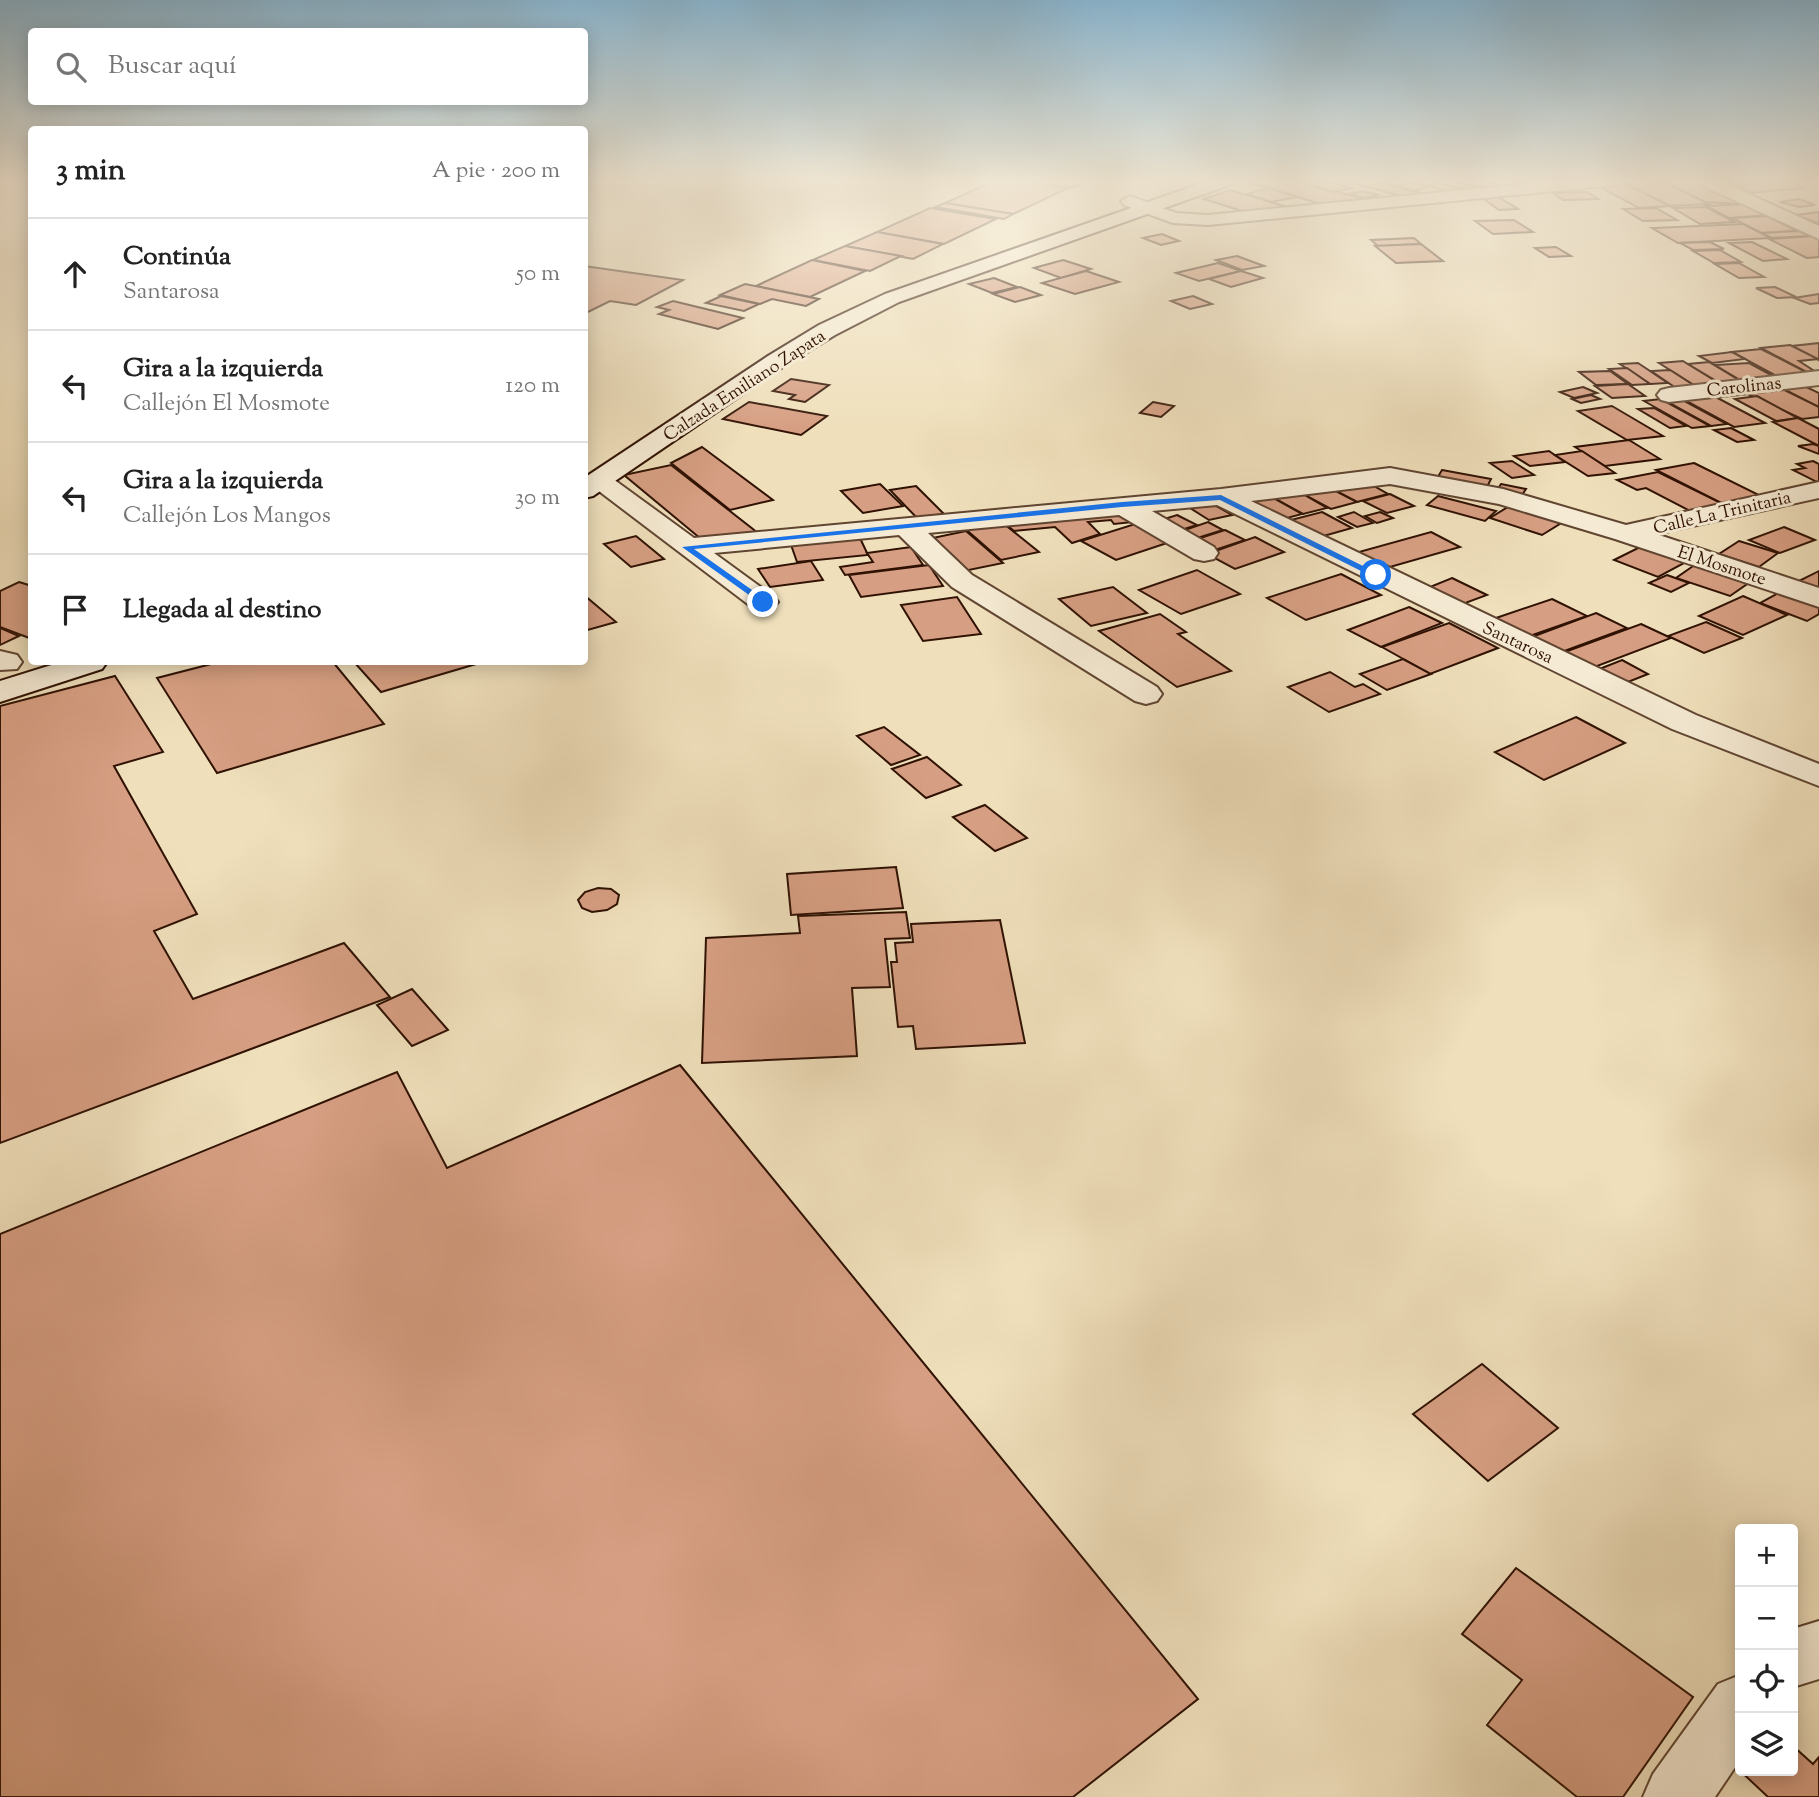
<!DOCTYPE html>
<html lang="es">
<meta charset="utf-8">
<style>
:root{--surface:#fff;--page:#f2f2f2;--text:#222;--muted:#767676;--line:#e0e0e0}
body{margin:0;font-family:"Sorts Mill Goudy",serif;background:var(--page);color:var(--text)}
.controls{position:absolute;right:21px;bottom:21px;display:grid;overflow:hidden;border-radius:7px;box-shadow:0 4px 18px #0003}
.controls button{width:63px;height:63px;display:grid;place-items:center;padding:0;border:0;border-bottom:2px solid var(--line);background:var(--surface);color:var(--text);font:35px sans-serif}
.stop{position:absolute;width:21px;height:21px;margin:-16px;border:5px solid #1a73e8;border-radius:50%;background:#fff}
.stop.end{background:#1a73e8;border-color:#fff;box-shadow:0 2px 7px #0008}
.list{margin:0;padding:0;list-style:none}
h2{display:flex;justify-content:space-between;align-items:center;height:91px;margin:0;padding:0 28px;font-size:30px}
h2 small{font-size:23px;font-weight:400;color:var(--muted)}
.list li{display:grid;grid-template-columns:46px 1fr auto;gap:21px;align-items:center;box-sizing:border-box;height:112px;padding:0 28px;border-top:2px solid var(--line)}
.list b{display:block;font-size:26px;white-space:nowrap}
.list p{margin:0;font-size:23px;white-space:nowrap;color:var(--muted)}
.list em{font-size:23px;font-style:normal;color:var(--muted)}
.icon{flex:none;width:38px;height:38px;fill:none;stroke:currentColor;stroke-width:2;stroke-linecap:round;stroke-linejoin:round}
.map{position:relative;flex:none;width:1819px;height:1797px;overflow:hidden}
.search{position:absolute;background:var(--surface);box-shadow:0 4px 18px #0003;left:28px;top:28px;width:560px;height:77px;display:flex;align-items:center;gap:18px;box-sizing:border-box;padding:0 24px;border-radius:7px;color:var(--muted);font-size:26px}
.panel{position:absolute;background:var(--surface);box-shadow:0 4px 18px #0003;left:28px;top:126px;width:560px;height:539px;border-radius:7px}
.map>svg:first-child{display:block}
.building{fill:#d69e82;stroke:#301203;stroke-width:2}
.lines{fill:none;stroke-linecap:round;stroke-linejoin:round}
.minor-casing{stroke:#604531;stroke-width:4}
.tertiary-casing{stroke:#604531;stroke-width:4}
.secondary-casing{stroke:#301203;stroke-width:4}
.minor{fill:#f5ead3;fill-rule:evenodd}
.tertiary{fill:#f5ead3;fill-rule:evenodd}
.secondary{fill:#f5ead3;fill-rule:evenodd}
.route{fill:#1a73e8}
.labels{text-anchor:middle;stroke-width:6;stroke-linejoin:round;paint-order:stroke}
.far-street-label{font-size:18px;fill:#301203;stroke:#f5ead3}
</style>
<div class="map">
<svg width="1819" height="1797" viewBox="0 0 1819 1797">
<rect width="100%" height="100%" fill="#efdfbb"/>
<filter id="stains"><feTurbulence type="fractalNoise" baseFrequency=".00286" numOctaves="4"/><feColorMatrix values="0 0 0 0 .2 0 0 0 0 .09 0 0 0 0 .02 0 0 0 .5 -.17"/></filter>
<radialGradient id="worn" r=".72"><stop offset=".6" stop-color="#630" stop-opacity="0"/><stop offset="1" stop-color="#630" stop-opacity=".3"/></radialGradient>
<g class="building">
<polygon points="996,180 1016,180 1068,188 1013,214 945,203"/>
<polygon points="1024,180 1089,180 1073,188"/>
<polygon points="1260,180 1292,180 1369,200 1333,208 1250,182"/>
<polygon points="1293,180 1322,180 1353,188 1333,192"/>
<polygon points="1365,180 1372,180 1425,194 1408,198 1353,183"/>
<polygon points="1375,180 1422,180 1396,186"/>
<polygon points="1426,180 1462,190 1452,192 1414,182"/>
<polygon points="1450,180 1475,186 1462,189 1434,182"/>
<polygon points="1451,180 1478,180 1500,185 1485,189"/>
<polygon points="1661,180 1709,204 1669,206 1622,182"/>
<polygon points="1661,180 1696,180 1740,204 1705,202"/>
<polygon points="1722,180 1762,180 1766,181 1734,184"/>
<polygon points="1787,181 1805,188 1750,193 1737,186"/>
<polygon points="1413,182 1430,186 1413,191 1396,186"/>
<polygon points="1624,183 1670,206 1639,208 1594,184"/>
<polygon points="1268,188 1297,197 1271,202 1247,194"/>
<polygon points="1230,190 1284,206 1251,214 1204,199"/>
<polygon points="1364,191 1379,195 1363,198 1349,194"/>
<polygon points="1587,192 1598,199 1563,200 1553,193"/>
<polygon points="1481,197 1498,197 1518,209 1499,210"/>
<polygon points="1799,199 1815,205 1799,207 1780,202"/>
<polygon points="945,203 1013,214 1004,219 935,207"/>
<polygon points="1747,204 1770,215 1729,218 1706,206"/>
<polygon points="1706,207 1735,222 1700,224 1673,208"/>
<polygon points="930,208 996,219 944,244 877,232"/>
<polygon points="1656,208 1677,220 1643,221 1623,209"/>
<polygon points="1819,212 1819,224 1796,215"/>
<polygon points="1767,216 1797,231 1761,233 1732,218"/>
<polygon points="1514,220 1533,232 1493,234 1475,221"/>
<polygon points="1743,224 1771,238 1678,243 1652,228"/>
<polygon points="1799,231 1811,236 1772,238 1761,233"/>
<polygon points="877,232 943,244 913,259 845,246"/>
<polygon points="1162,234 1179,241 1161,245 1143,238"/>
<polygon points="1813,236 1819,239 1819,257 1807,258 1769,239"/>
<polygon points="1414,238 1421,244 1378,246 1371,240"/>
<polygon points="1710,242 1724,249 1693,250 1680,243"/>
<polygon points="1752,242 1787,259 1763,261 1729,243"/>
<polygon points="1421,244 1443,261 1396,263 1375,246"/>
<polygon points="845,246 901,256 870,271 813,260"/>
<polygon points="1556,247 1571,256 1549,257 1535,248"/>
<polygon points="1720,250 1741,262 1714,263 1693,251"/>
<polygon points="1237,256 1264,266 1242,270 1216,260"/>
<polygon points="812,260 865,271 810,297 756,286"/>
<polygon points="1063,260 1091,269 1061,278 1034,268"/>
<polygon points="1218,263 1241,271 1199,281 1176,273"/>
<polygon points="1739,263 1764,277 1739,278 1715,264"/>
<polygon points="584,266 683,280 636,305 610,301 584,314"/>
<polygon points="1086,271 1119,282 1075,294 1042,283"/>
<polygon points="1241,271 1263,278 1231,287 1209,279"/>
<polygon points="994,278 1017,287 992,293 969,284"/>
<polygon points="745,284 819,299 806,306 772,299 760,304 720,295"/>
<polygon points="1020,287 1041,295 1015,302 993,294"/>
<polygon points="1775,287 1796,297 1777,298 1756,288"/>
<polygon points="1819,294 1819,303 1810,304 1794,298"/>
<polygon points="721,296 759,304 744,311 706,303"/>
<polygon points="1193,296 1212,304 1190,309 1171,301"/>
<polygon points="673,301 743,318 718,329 659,314 669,310 657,307"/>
<polygon points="1819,343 1819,360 1792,346"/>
<polygon points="1790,345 1818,359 1799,361 1819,374 1812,375 1761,348"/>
<polygon points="1761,349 1810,374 1780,378 1732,352"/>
<polygon points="1732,352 1745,359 1712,363 1699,356"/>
<polygon points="1683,361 1722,385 1697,387 1659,363"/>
<polygon points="1709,362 1739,380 1718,382 1688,364"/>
<polygon points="1638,363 1668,383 1650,384 1620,364"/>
<polygon points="1749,363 1775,377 1740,380 1715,365"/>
<polygon points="1627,368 1650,384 1632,385 1609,369"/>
<polygon points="1670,370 1695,386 1676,388 1651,371"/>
<polygon points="1610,371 1628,384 1596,385 1579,372"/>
<polygon points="791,379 829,385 805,402 789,399 795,395 773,391"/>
<polygon points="1798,383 1819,393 1819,407 1776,385"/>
<polygon points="1628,384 1645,396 1612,398 1595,386"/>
<polygon points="1776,386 1819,407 1819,417 1802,419 1741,391"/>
<polygon points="1583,387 1597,393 1574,398 1560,392"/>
<polygon points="1710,394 1765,423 1734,427 1679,397"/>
<polygon points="1591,395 1600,399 1581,403 1572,399"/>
<polygon points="1757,396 1798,418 1776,421 1735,399"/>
<polygon points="1679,398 1727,424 1711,426 1664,400"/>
<polygon points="1661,399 1710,426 1692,428 1644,401"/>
<polygon points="749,402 827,416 801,435 723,419"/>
<polygon points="1153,402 1174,406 1161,417 1140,413"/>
<polygon points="1612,406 1663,436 1627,440 1578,411"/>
<polygon points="1654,408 1686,426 1670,428 1638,409"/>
<polygon points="1798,418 1819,429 1819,446 1773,422"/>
<polygon points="1731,428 1754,440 1737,442 1714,430"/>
<polygon points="1629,440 1660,459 1605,466 1575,447"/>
<polygon points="1813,444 1819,446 1819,454 1798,446"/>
<polygon points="702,447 773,500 730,510 671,463"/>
<polygon points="1549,451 1565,462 1530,466 1514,456"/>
<polygon points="1582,451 1615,473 1588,476 1555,455"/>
<polygon points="1512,461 1534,475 1512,478 1490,463"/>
<polygon points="1813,461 1819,464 1819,483 1793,470 1805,468 1797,464"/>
<polygon points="1694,463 1765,498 1727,506 1656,470"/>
<polygon points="671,465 758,533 726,541 718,535 701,539 624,475"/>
<polygon points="1442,470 1491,479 1486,489 1436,480"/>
<polygon points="1658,472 1725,505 1692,512 1646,488 1637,490 1617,480"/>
<polygon points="1365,481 1388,494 1357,502 1334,490"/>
<polygon points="880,484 903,506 863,513 841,491"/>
<polygon points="1501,484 1526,489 1520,498 1495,493"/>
<polygon points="916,486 944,514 917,518 890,490"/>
<polygon points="1328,487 1357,502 1331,509 1297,491"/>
<polygon points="1296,490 1327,508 1303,514 1272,497"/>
<polygon points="1390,494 1414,506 1387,513 1363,501"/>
<polygon points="1270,496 1302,514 1276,521 1244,502"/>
<polygon points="1438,496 1496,511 1485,521 1427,505"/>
<polygon points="1211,503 1232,515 1209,520 1190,508"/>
<polygon points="1511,505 1563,522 1542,535 1490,518"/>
<polygon points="1125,510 1133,522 1114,524 1111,520 1088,522 1100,534 1072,543 1055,527 1014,531 1002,521"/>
<polygon points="1322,512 1352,528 1313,539 1283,522"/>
<polygon points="1354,512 1373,523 1357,527 1338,517"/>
<polygon points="1380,512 1393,518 1377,523 1365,516"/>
<polygon points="1177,515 1197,525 1175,532 1155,522"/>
<polygon points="998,519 1039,552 1001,560 962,526"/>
<polygon points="1208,522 1223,530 1191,540 1176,533"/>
<polygon points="1135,524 1170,542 1116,560 1081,541"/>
<polygon points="1784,527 1815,540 1780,553 1749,540"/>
<polygon points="1225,530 1245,540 1212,551 1191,541"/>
<polygon points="966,531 1003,563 959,572 923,540"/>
<polygon points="1431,532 1460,547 1376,571 1348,555"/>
<polygon points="636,536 664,559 631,567 604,544"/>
<polygon points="859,536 868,555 797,562 790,542"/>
<polygon points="1255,537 1284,552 1235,569 1207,554"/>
<polygon points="1739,541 1778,553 1759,567 1719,554"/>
<polygon points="1644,545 1688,561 1658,577 1614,560"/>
<polygon points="911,547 923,565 845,575 840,567 873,562 867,553"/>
<polygon points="811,561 823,580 770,587 758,569"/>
<polygon points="1696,564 1750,582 1730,596 1676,578"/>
<polygon points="929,565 943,586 861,597 849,575"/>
<polygon points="1197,570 1240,594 1181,614 1139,590"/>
<polygon points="1819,571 1819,589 1799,581"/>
<polygon points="1341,574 1381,595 1306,620 1267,598"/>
<polygon points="1667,575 1689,583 1671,592 1649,583"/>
<polygon points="1452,578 1487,595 1460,605 1425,589"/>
<polygon points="19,582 32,586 32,639 0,627 0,591"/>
<polygon points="1113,587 1147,613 1091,626 1059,599"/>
<polygon points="1784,590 1819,603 1819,614 1807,621 1760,603"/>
<polygon points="584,595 616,622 584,631"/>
<polygon points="1743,596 1787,615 1743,635 1699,616"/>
<polygon points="957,597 981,634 923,641 901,605"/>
<polygon points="1552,599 1587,616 1527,637 1493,619"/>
<polygon points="1409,607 1442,623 1381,647 1348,630"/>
<polygon points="1596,613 1627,628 1559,653 1529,638"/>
<polygon points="1160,614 1186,632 1178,634 1231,671 1177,687 1099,631"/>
<polygon points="1706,622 1742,638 1704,653 1668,636"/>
<polygon points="1449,623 1498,648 1430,674 1382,647"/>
<polygon points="1641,624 1671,638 1592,668 1562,653"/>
<polygon points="0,628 19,636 0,645"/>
<polygon points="1403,659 1431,674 1387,690 1360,674"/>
<polygon points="1622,660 1648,674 1623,684 1597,670"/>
<polygon points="219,662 333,662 384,724 217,773 157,678"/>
<polygon points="354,662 483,662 381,692"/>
<polygon points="1330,672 1355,687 1363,684 1380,694 1329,712 1288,687"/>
<polygon points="115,676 163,752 114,766 197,914 154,931 193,999 344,943 390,997 0,1143 0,706"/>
<polygon points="1576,717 1625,743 1544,780 1495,752"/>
<polygon points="884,727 920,755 891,765 857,736"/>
<polygon points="927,757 961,785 926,798 892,769"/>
<polygon points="985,805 1027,838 995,851 953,817"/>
<polygon points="896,867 903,908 791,915 787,874"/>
<polygon points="598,888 611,889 619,895 617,904 607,910 592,912 582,908 578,900 585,892"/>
<polygon points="906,912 910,938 885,939 890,987 852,988 857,1056 702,1063 706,938 800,933 798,916"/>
<polygon points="1000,920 1025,1043 916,1049 913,1026 898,1027 891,962 897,962 895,943 913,942 911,924"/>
<polygon points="412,989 448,1030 412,1046 377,1005"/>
<polygon points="680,1065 1198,1699 1073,1797 0,1797 0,1234 397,1072 447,1168"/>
<polygon points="1482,1364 1558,1428 1488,1481 1413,1414"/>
<polygon points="1516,1568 1693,1697 1623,1797 1577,1797 1487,1725 1522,1680 1462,1634"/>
<polygon points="1793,1746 1813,1764 1819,1757 1819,1797 1768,1797 1735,1766 1740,1761 1740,1771 1793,1771"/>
</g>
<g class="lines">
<defs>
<g id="minor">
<polygon points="1697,180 1718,180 1819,226 1819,239 1699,184"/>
<polygon points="1819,371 1819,385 1669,402 1661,400 1657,395 1661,390 1669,388"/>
<polygon points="1390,468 1503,489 1626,525 1819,482 1819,498 1656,534 1819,588 1819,607 1615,539 1499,504 1390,484 1251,501 1696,715 1819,764 1819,786 1672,729 1217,505 1152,511 1214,547 1218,553 1214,559 1204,561 1194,559 1119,515 928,533 972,575 1157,687 1162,694 1157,701 1146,704 1135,701 952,587 899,535 714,553 773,596 778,602 773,608 763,611 753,608 587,482 591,476 600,474 609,476 694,538 1221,489"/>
<polygon points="0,651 17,655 22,662 17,669 0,670"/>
<polygon points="1819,1621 1819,1679 1793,1687 1793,1629"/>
<polygon points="1740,1675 1740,1760 1715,1797 1643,1797 1653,1774 1718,1684"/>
</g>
<polygon id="tertiary" points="1566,180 1623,180 1615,185 1208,225 1173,223 1124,205 1121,201 1130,196 1176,213 1208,215"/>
<g id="secondary">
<polygon points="1211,180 1234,180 1232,184 899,302 835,335 784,366 593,496 584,498 584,478 768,356 819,325 885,294"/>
<polygon points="61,662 107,662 102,669 0,702 0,681"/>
</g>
</defs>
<use href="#minor" class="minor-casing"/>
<use href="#tertiary" class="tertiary-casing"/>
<use href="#secondary" class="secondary-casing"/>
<use href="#minor" class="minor"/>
<use href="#tertiary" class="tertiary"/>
<use href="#secondary" class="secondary"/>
</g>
<linearGradient id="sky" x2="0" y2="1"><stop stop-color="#89b7d3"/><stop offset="0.42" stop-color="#f8f1e0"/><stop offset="1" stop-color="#f8f1e0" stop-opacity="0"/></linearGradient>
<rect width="1819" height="431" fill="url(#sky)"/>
<polygon class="route" points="1221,495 1381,575 1373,577 1220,500 1122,507 694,549 766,600 766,604 763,605 682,547 1122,502"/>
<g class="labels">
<g class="far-street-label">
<text transform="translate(744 385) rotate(-33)" y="6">Calzada Emiliano Zapata</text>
<text transform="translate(1744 386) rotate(-6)" y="6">Carolinas</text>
<text transform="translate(1722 512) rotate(-13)" y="6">Calle La Trinitaria</text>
<text transform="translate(1722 565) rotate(18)" y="6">El Mosmote</text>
<text transform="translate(1518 642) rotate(25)" y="6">Santarosa</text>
</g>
</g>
<rect width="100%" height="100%" filter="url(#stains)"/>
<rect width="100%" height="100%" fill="url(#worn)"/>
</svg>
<div class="controls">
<button>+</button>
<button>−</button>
<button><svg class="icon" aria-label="locate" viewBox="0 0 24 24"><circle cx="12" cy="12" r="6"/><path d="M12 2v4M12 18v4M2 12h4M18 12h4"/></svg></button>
<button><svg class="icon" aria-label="layers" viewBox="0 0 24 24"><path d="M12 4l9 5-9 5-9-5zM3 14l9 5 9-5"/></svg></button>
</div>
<div class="stop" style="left:1376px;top:575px"></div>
<div class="stop end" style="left:763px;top:602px"></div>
<div class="search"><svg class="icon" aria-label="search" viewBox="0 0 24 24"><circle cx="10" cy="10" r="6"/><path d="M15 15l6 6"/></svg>Buscar aquí</div>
<section class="panel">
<h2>3 min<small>A pie · 200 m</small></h2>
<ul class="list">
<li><svg class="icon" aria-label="ahead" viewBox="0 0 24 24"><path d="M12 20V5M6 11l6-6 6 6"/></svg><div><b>Continúa</b><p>Santarosa</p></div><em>50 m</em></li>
<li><svg class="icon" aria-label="left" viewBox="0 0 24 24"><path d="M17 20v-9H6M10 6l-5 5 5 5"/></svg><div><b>Gira a la izquierda</b><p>Callejón El Mosmote</p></div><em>120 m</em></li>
<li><svg class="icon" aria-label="left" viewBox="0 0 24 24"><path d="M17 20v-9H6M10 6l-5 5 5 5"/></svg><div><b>Gira a la izquierda</b><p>Callejón Los Mangos</p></div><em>30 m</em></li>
<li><svg class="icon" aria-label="arrive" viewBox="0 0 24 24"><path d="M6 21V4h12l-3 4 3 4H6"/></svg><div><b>Llegada al destino</b></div></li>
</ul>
</section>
</div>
